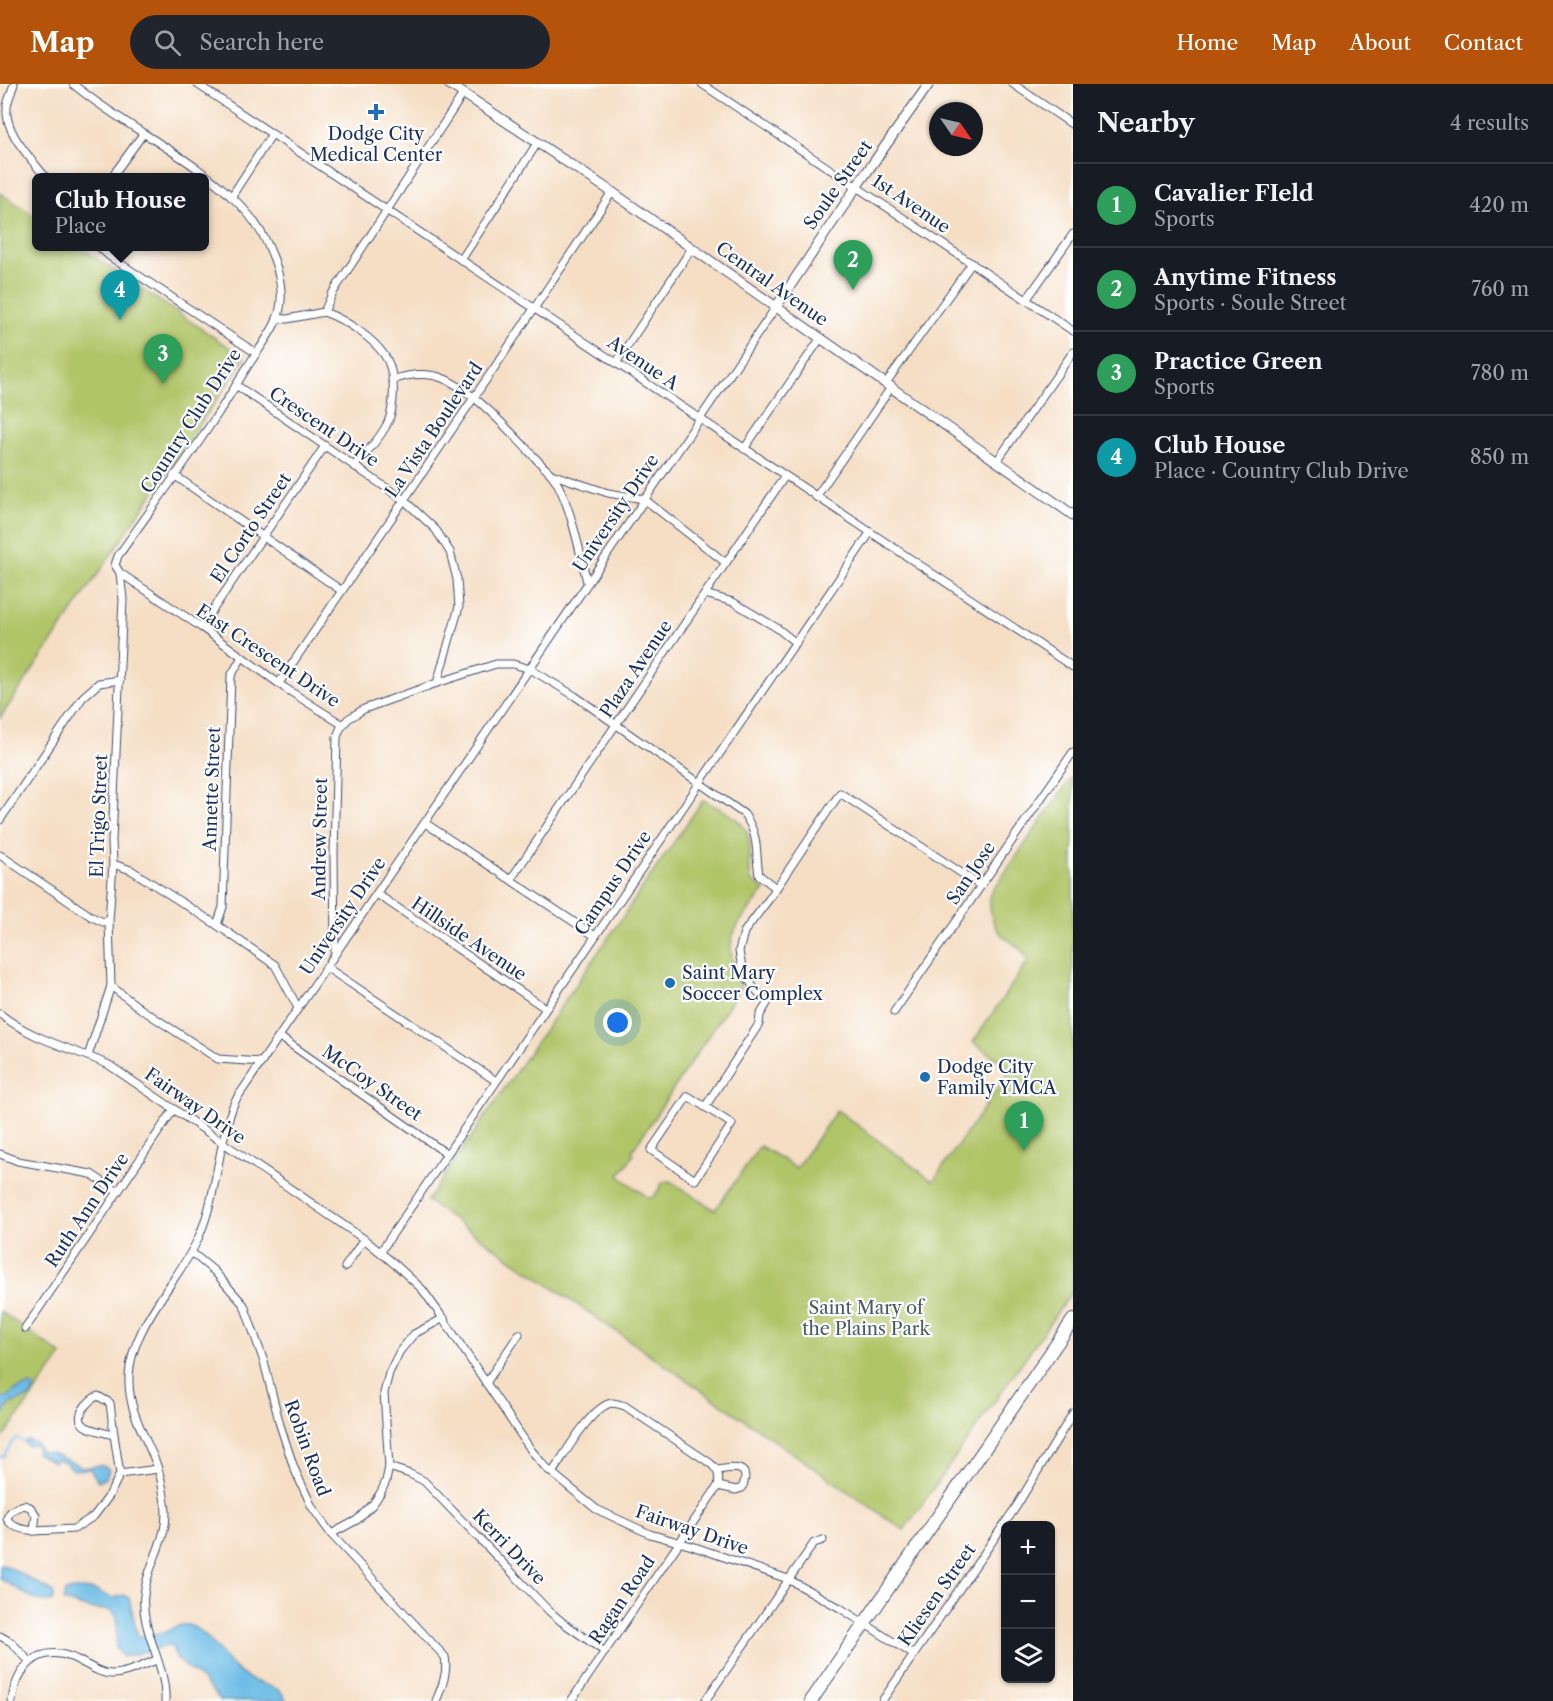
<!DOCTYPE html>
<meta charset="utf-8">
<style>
:root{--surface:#171b24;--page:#20242c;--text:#f1f3f6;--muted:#9ea1a6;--line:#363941;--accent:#b45309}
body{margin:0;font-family:"Libre Caslon Text",serif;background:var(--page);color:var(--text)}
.controls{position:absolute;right:18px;bottom:18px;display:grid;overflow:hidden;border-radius:9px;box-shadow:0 2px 4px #0004}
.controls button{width:54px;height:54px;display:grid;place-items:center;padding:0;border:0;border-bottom:2px solid var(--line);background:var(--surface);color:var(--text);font:30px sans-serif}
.compass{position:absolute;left:929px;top:18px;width:54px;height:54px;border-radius:50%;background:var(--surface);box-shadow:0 2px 4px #0004;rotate:124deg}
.you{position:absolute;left:618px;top:939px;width:21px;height:21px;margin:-15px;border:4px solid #fff;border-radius:50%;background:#1a73e8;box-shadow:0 0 0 9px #1a73e833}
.badge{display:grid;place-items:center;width:39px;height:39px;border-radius:50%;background:var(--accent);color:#fff;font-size:20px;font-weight:700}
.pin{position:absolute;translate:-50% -50px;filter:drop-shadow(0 2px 3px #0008)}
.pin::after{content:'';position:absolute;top:32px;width:21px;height:18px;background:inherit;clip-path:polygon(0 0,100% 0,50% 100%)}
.popup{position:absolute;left:32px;top:89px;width:177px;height:78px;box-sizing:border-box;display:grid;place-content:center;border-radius:9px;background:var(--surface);filter:drop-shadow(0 2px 4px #0005);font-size:20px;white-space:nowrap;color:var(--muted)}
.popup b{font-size:22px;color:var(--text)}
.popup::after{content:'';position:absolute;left:50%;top:100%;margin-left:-12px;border:12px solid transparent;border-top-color:var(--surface)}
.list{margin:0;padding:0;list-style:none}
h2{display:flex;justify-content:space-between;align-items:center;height:78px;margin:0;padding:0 24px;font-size:26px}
h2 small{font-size:20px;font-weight:400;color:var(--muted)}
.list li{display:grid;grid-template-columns:39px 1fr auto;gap:18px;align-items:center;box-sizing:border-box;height:84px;padding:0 24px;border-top:2px solid var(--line)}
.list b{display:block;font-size:22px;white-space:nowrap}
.list p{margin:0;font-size:20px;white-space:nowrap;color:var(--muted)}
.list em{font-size:20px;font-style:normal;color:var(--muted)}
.icon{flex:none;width:33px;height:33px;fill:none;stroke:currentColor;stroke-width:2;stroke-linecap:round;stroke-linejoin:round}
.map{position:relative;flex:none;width:1073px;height:1617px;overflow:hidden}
header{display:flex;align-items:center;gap:36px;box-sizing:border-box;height:84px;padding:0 30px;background:var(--accent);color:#fff}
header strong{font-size:28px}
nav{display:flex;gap:33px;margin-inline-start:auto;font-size:21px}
.search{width:420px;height:54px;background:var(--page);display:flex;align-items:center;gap:15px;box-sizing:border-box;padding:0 21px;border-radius:33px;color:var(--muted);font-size:22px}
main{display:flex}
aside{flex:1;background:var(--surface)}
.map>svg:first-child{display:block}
.green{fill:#b0c468;stroke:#667a63;stroke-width:1.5}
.water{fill:#6abbe5;stroke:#4275a2;stroke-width:1.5}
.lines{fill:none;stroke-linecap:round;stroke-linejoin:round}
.stream{stroke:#6abbe5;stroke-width:2}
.street-casing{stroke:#3c496d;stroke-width:9}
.secondary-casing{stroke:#3c496d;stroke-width:11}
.highway-casing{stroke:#3c496d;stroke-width:14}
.street{stroke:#fff;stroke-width:7}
.secondary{stroke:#fff;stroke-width:9}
.highway{stroke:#fff;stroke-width:12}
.poi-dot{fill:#1f6fb2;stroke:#fff;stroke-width:2}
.labels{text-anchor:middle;stroke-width:4.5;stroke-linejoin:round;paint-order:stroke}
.poi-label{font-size:18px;fill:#1b2f5e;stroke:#fff;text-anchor:start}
.street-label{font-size:18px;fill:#1b2f5e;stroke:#fff}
.park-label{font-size:18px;fill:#485c61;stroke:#fff}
</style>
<header>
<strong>Map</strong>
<div class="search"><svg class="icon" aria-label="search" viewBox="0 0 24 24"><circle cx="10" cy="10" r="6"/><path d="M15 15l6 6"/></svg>Search here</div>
<nav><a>Home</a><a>Map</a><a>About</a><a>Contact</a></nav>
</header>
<main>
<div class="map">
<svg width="1073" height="1617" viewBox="0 0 1073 1617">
<rect width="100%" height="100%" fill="#fff"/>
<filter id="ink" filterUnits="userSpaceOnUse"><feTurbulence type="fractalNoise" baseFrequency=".0167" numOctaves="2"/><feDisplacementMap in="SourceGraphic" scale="12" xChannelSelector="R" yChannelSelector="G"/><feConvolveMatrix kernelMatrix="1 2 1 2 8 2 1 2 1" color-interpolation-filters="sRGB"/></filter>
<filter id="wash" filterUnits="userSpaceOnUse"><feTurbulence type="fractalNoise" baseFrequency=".008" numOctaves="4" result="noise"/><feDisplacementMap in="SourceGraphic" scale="24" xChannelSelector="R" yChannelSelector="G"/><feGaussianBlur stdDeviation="1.35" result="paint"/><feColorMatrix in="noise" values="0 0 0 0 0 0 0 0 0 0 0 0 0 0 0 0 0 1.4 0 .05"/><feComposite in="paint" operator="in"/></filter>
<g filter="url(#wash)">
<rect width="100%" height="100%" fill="#f5dec4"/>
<g class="green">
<polygon points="0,109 36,133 36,162 79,163 245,274 0,634"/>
<path d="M1073,691V1206L904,1446L427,1117L703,716C723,726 750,736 750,763C750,777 749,783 751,796L765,806C735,845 719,853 741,903L632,1067L634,1070L619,1092L649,1114L654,1113L663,1098L670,1097L715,1126L760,1062L796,1084L837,1026L933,1097L1011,985L973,958L1028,877C1022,862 1011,860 1000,849C991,840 990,824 989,812Z"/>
<polygon points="0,1227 62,1271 0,1358"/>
</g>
<g class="water">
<polygon points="32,1301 35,1304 30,1313 11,1319 0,1334 0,1329 3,1323 0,1313 6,1314 16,1306"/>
<path d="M27,1356C37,1358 37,1359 41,1368C54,1367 72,1379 85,1384C94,1383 102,1378 109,1386L106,1394L98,1397L90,1385L74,1386C68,1382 65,1376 57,1375L54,1378L36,1369L37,1361L28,1362L24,1359Z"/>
<path d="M0,1480L9,1483L53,1508L54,1514L51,1518C33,1519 16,1502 0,1495Z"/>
<path d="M75,1505L94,1506L112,1514L124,1511L129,1514L138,1553C147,1551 156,1550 165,1548C173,1545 181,1538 191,1542C215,1552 225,1587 257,1598C268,1602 282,1603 286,1617H221L203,1597L177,1575L171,1561L123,1573L116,1564L117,1532L110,1526L90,1525L63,1517L65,1508Z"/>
</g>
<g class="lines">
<polyline class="stream" points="0,1373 4,1372 14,1356 17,1354 24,1358"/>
</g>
</g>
<g filter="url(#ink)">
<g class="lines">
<defs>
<g id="street">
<path d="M14,0C12,7 8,15 7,23C4,49 31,74 46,94"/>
<path d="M73,0C125,44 195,73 242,123C266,148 291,199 277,235C271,251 255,270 246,285C207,350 161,411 118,472L115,481L120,489L201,543L285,604L343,641"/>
<polyline points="197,0 1073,583"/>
<polyline points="702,0 1073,247"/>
<polyline points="1013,0 1073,41"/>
<polyline points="111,94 143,50"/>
<polyline points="231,113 272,50"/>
<polyline points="98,162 109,172 256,269"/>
<polyline points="461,176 538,58"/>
<polyline points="1027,215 1073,150"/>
<polyline points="324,228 332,210 463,10"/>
<path d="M324,228C346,236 383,259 390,283C393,293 394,305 393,315C392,325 391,334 386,342C378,357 366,369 354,382"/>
<polyline points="277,234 287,235 324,228"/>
<polyline points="616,279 692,164"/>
<path d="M392,296C407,291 426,288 442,294C475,306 517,355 541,380C544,384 548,386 551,390C569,412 580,469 587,498"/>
<polyline points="886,299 972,179"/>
<polyline points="236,301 404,416 436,446 450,468 457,495 459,523 437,599"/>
<polyline points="744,365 820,255"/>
<polyline points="997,377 1073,268"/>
<polyline points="551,390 608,409 644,415 726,479"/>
<polyline points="174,391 342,507"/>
<polyline points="816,413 892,302"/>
<polyline points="705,510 733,518 777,544 796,559"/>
<polyline points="201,543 325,362"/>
<polyline points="279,599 503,271 612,108"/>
<polyline points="0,736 83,613 99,599 120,596"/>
<polyline points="425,739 595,852"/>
<polyline points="0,771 92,833 103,838 109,837"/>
<polyline points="113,780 131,786 217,841 275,881 298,924"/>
<polyline points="511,795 785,392"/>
<polyline points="377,810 545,924"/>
<polyline points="217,841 223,823 231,592 242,573"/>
<path d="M335,870L334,769L337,653L340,645L348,635L364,625L437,599L496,580H513L530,585L575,612L744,730C760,753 755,766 759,791L776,804"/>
<polyline points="326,883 496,997"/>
<polyline points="111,902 141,925 218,975 262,978"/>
<polyline points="894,928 1073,668"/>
<path d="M0,930C33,956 72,964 109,981L364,1155L397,1182L422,1205L440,1230L531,1366L546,1384L596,1425L650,1450L692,1462L788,1495L840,1524L914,1571"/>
<polyline points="280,953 447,1070"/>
<polyline points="88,972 111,902 109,837 113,780 112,757 123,515 120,489"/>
<polygon points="688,1012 732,1040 695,1096 651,1066"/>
<polyline points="705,1023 759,940 760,931 768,918 753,903 742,884 739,867 744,848 769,815 840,709 981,802"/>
<polyline points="0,1070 18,1077 91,1090 118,1108"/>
<polyline points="381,1167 870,449"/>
<path d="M191,1168L214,1187L244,1221L264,1278L280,1341L294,1384L312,1423L331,1450L445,1573C448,1588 442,1603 436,1617"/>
<polyline points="345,1183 364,1155"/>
<polyline points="25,1245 174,1025"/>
<polyline points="486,1299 519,1250"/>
<path d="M98,1312L110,1319L114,1351C109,1350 89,1345 85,1342C72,1333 89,1315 98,1312Z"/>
<polyline points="389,1383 410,1390 424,1397 549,1527 562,1538 605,1568"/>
<path d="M552,1389C564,1372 591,1322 612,1319C616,1319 621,1321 625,1322L710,1379C718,1386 720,1391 718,1402L571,1617"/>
<polyline points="120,1390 158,1385"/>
<path d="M718,1402L736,1406L742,1404C752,1381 734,1383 718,1386"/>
<path d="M24,1421L30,1423L36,1431L34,1447C24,1445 13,1445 7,1435C9,1426 16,1424 24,1421Z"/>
<polyline points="34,1447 74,1445 94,1432 109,1412 120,1390 114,1351"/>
<polyline points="331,1450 357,1436 373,1420 381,1408 386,1397 389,1383 384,1309 389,1289 400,1267 414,1250 444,1234"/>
<polyline points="0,1552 11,1558 30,1578"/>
<path d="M12,1617C16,1586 37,1560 71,1573C84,1578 100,1591 113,1590C128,1590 144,1580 157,1576"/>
<path d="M165,1617C167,1581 140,1547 144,1511C147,1479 171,1452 165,1419C163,1406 161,1391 156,1379C144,1349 128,1327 129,1293C130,1246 174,1201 195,1161C218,1116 216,1063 235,1017L776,223"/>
<polyline points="705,1617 814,1459 823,1456"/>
<polyline points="882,1617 1016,1423 1073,1329"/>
</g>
<g id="secondary">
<polyline points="449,0 612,108 1073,431"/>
<polyline points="776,223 857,102 929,0"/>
</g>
<polyline id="highway" points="811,1617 1073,1236"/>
</defs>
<use href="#street" class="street-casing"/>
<use href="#secondary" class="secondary-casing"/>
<use href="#highway" class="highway-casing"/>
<use href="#street" class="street"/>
<use href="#secondary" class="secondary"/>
<use href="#highway" class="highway"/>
</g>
</g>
<g class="poi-dot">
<path d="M373 19h6v6h6v6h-6v6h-6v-6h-6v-6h6z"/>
<circle cx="670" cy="899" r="6"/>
<circle cx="925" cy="993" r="6"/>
</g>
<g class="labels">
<g class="poi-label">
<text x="376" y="56" text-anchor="middle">Dodge City<tspan x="376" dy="21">Medical Center</tspan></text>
<text x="682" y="895">Saint Mary<tspan x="682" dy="21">Soccer Complex</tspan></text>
<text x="937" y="989">Dodge City<tspan x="937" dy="21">Family YMCA</tspan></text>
</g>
<g class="street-label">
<text transform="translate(838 101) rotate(-55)" y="6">Soule Street</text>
<text transform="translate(911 120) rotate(34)" y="6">1st Avenue</text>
<text transform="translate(772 200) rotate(35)" y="6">Central Avenue</text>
<text transform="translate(643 279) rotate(34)" y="6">Avenue A</text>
<text transform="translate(191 337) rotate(-57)" y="6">Country Club Drive</text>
<text transform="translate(324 343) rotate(34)" y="6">Crescent Drive</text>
<text transform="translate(434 346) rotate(-56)" y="6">La Vista Boulevard</text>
<text transform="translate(616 429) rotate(-56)" y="6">University Drive</text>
<text transform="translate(251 444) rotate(-56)" y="6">El Corto Street</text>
<text transform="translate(268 572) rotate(34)" y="6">East Crescent Drive</text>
<text transform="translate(636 585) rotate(-56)" y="6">Plaza Avenue</text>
<text transform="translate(212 705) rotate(-88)" y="6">Annette Street</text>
<text transform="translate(99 732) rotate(-88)" y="6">El Trigo Street</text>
<text transform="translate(320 755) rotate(-89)" y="6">Andrew Street</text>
<text transform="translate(971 789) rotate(-56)" y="6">San Jose</text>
<text transform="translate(613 799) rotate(-56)" y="6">Campus Drive</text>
<text transform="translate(343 832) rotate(-56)" y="6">University Drive</text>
<text transform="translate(469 855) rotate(34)" y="6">Hillside Avenue</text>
<text transform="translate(372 999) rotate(35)" y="6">McCoy Street</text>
<text transform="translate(195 1022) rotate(35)" y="6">Fairway Drive</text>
<text transform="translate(87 1126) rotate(-56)" y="6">Ruth Ann Drive</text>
<text transform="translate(307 1364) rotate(70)" y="6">Robin Road</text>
<text transform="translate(692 1446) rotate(19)" y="6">Fairway Drive</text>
<text transform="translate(509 1463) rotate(46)" y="6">Kerri Drive</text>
<text transform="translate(937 1511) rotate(-55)" y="6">Kliesen Street</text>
<text transform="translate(622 1516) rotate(-56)" y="6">Ragan Road</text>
</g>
<g class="park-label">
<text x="866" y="1230">Saint Mary of<tspan x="866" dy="21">the Plains Park</tspan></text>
</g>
</g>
</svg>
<div class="controls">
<button>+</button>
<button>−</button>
<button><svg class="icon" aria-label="layers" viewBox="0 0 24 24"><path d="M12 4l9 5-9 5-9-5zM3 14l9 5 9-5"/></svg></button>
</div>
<svg class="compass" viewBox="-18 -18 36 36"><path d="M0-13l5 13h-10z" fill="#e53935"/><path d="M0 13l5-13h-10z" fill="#9ea1a6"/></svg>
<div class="you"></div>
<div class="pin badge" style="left:1024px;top:1067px;background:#2e9e5b">1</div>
<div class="pin badge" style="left:853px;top:206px;background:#2e9e5b">2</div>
<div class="pin badge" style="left:163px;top:300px;background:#2e9e5b">3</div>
<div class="pin badge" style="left:120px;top:236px;background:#0f9aa8">4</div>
<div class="popup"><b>Club House</b>Place</div>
</div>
<aside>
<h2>Nearby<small>4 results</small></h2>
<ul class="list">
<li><span class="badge" style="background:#2e9e5b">1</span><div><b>Cavalier FIeld</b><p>Sports</p></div><em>420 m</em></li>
<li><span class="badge" style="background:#2e9e5b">2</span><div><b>Anytime Fitness</b><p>Sports · Soule Street</p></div><em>760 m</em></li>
<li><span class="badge" style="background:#2e9e5b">3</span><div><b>Practice Green</b><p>Sports</p></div><em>780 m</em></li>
<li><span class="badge" style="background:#0f9aa8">4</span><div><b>Club House</b><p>Place · Country Club Drive</p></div><em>850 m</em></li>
</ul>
</aside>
</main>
